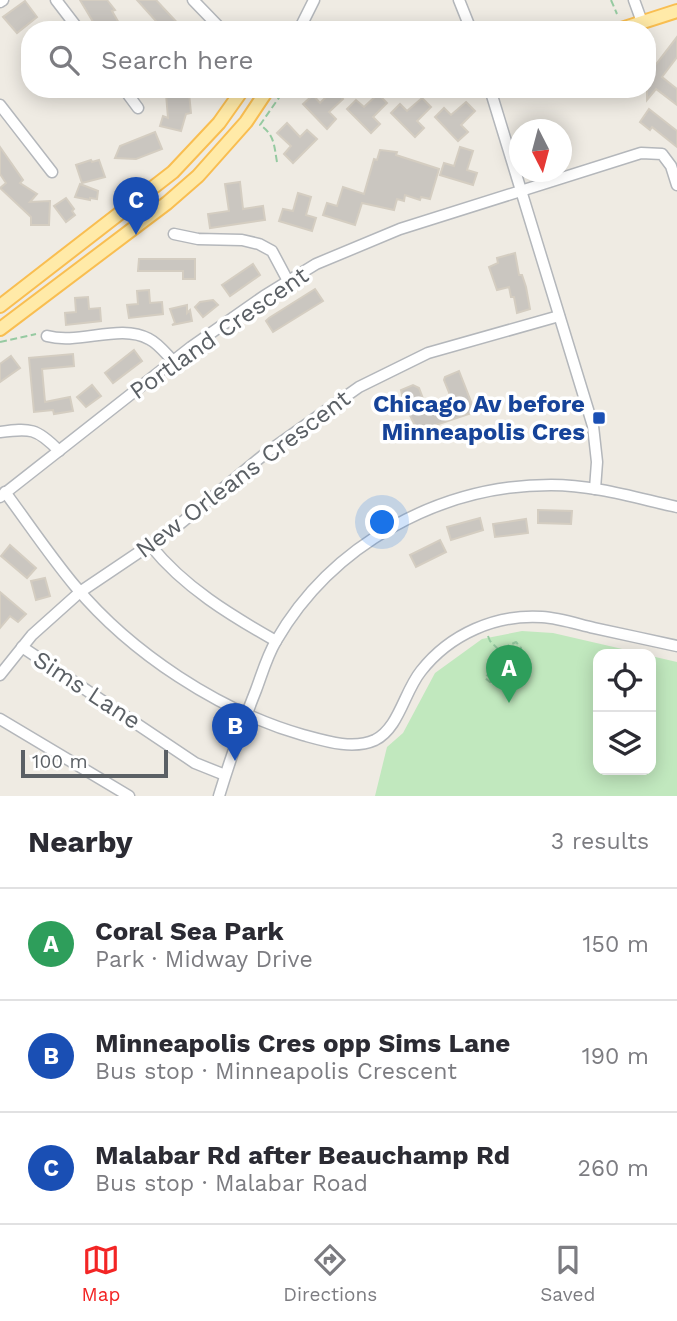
<!DOCTYPE html>
<meta charset="utf-8">
<style>
:root{--surface:#fff;--page:#f2f2f3;--text:#2b2b33;--muted:#7c7c81;--line:#e1e1e2;--accent:#f32525}
body{margin:0;font-family:"Work Sans",sans-serif;background:var(--page);color:var(--text)}
.controls{position:absolute;right:21px;bottom:21px;display:grid;overflow:hidden;border-radius:14px;box-shadow:0 4px 18px #0003}
.controls button{width:63px;height:63px;display:grid;place-items:center;padding:0;border:0;border-bottom:2px solid var(--line);background:var(--surface);color:var(--text);font:35px sans-serif}
.compass{position:absolute;left:509px;top:119px;width:63px;height:63px;border-radius:50%;background:var(--surface);box-shadow:0 4px 18px #0003;rotate:174deg}
.scale{position:absolute;left:21px;bottom:18px;width:147px;box-sizing:border-box;padding-left:7px;border:4px solid #5b6065;border-top:0;font-size:19px;line-height:24px;white-space:nowrap;color:#5b6065;-webkit-text-stroke:5px #fff;paint-order:stroke}
.you{position:absolute;left:383px;top:523px;width:24px;height:24px;margin:-18px;border:5px solid #fff;border-radius:50%;background:#1a73e8;box-shadow:0 0 0 10px #1a73e833}
.badge{display:grid;place-items:center;width:46px;height:46px;border-radius:50%;background:var(--accent);color:#fff;font-size:23px;font-weight:700}
.pin{position:absolute;translate:-50% -58px;filter:drop-shadow(0 2px 4px #0008)}
.pin::after{content:'';position:absolute;top:37px;width:24px;height:21px;background:inherit;clip-path:polygon(0 0,100% 0,50% 100%)}
.list{margin:0;padding:0;list-style:none}
h2{display:flex;justify-content:space-between;align-items:center;height:91px;margin:0;padding:0 28px;font-size:30px}
h2 small{font-size:23px;font-weight:400;color:var(--muted)}
.list li{display:grid;grid-template-columns:46px 1fr auto;gap:21px;align-items:center;box-sizing:border-box;height:112px;padding:0 28px;border-top:2px solid var(--line)}
.list b{display:block;font-size:26px;white-space:nowrap}
.list p{margin:0;font-size:23px;white-space:nowrap;color:var(--muted)}
.list em{font-size:23px;font-style:normal;color:var(--muted)}
.icon{flex:none;width:38px;height:38px;fill:none;stroke:currentColor;stroke-width:2;stroke-linecap:round;stroke-linejoin:round}
.map{position:relative;flex:none;width:677px;height:796px;overflow:hidden}
.search{position:absolute;background:var(--surface);box-shadow:0 4px 18px #0003;left:21px;right:21px;top:21px;height:77px;display:flex;align-items:center;gap:18px;box-sizing:border-box;padding:0 24px;border-radius:28px;color:var(--muted);font-size:26px}
.sheet{height:427px;background:var(--surface)}
nav{display:flex;justify-content:space-around;align-items:center;box-sizing:border-box;height:98px;border-top:2px solid var(--line);background:var(--surface);font-size:19px;color:var(--muted)}
nav a{display:grid;justify-items:center;gap:4px}
nav .on{color:var(--accent)}
.map>svg:first-child{display:block}
.green{fill:#c1e8be}
.building{fill:#cac6c0;stroke:#d4cdc1;stroke-width:2}
.lines{fill:none;stroke-linecap:round;stroke-linejoin:round}
.minor-casing{stroke:#b4b7bb;stroke-width:13}
.major-casing{stroke:#f9be51;stroke-width:16}
.path{stroke:#96caa1;stroke-width:2;stroke-dasharray:7 3.5;stroke-linecap:butt}
.minor{stroke:#fff;stroke-width:10}
.major{stroke:#ffeaa8;stroke-width:12}
.transit-dot{fill:#1a4fb4;stroke:#fff;stroke-width:2.5}
.labels{text-anchor:middle;stroke-width:7;stroke-linejoin:round;paint-order:stroke}
.street-label{font-size:24px;fill:#5b6065;stroke:#fff}
.transit-label{font-size:24px;font-weight:bold;fill:#164399;stroke:#fff;text-anchor:end}
</style>
<div class="map">
<svg width="677" height="796" viewBox="0 0 677 796">
<rect width="100%" height="100%" fill="#efebe3"/>
<polygon class="green" points="522,631 553,633 644,654 598,654 598,770 651,770 651,656 677,662 677,796 375,796 387,747 403,733 435,673 482,639"/>
<g class="building">
<polygon points="80,0 107,0 115,10 112,11 123,30 102,30 98,23 95,25"/>
<polygon points="137,0 156,0 184,30 164,30"/>
<polygon points="25,1 37,17 17,33 3,17"/>
<polygon points="677,37 677,57 662,77 677,89 677,105 656,89 647,100 647,76"/>
<polygon points="334,89 343,99 329,112 336,119 327,129 303,104 313,95 320,103"/>
<polygon points="189,93 191,113 186,114 181,131 160,126 163,116 168,118 166,94"/>
<polygon points="378,94 387,103 373,117 380,124 371,133 347,109 356,100 364,107"/>
<polygon points="422,98 431,107 417,121 424,128 415,137 391,113 400,104 407,111"/>
<polygon points="466,102 475,111 461,125 468,132 458,141 435,117 444,108 451,115"/>
<polygon points="649,109 677,131 677,147 652,127 650,130 640,122"/>
<polygon points="287,123 300,137 307,130 317,139 293,163 284,154 291,146 277,133"/>
<polygon points="155,132 162,149 136,159 115,158 120,146"/>
<polygon points="0,147 23,180 20,183 37,194 30,202 50,201 49,225 31,225 31,217 0,188 6,183 0,174"/>
<polygon points="460,147 473,151 467,170 477,173 473,185 440,175 444,163 454,166"/>
<polygon points="380,150 397,152 396,155 439,169 430,199 421,197 420,200 405,195 404,201 397,199 394,210 362,203 355,225 323,215 327,203 337,206 343,187 364,194 374,159 377,160"/>
<polygon points="91,160 92,162 99,160 105,177 82,183 76,165"/>
<polygon points="240,182 243,209 263,206 265,220 210,228 208,214 229,211 225,184"/>
<polygon points="80,184 98,191 97,199 90,198 90,200 75,197"/>
<polygon points="298,193 311,197 306,215 316,218 312,231 279,221 283,209 293,211"/>
<polygon points="66,198 74,209 72,211 75,215 66,222 54,206"/>
<polygon points="515,253 519,275 522,275 526,287 530,309 517,313 514,297 511,297 509,287 497,290 489,267 498,263 497,258"/>
<polygon points="139,259 195,259 195,279 183,279 183,271 138,271"/>
<polygon points="253,264 260,275 230,296 222,285"/>
<polygon points="315,289 323,301 273,332 266,321 269,318"/>
<polygon points="149,290 150,303 162,302 163,314 129,318 127,305 138,304 137,291"/>
<polygon points="88,297 89,309 100,308 101,321 66,325 65,313 76,312 75,298"/>
<polygon points="213,300 218,305 203,317 195,307 200,302"/>
<polygon points="187,305 187,313 190,310 192,321 172,325 175,323 170,309"/>
<polygon points="134,350 142,361 113,383 105,373"/>
<polygon points="73,354 74,366 42,369 45,402 70,397 73,411 54,414 53,410 34,412 29,358"/>
<polygon points="11,356 20,368 0,382 0,364"/>
<polygon points="459,371 475,412 418,431 404,404 401,390 413,385 419,388 427,409 437,406 452,400 444,380 445,377"/>
<polygon points="92,385 101,396 86,407 77,397"/>
<polygon points="538,510 572,511 571,524 538,523"/>
<polygon points="480,518 483,530 451,540 447,527"/>
<polygon points="526,519 528,533 495,537 493,524"/>
<polygon points="440,540 446,552 416,567 410,555"/>
<polygon points="10,545 36,568 27,578 1,556"/>
<polygon points="45,578 50,596 36,600 31,581"/>
<polygon points="0,592 26,614 18,622 10,616 0,628"/>
</g>
<g class="lines">
<defs>
<g id="minor">
<polyline points="56,0 79,30"/>
<polyline points="193,0 222,30"/>
<polyline points="459,0 471,30"/>
<polyline points="634,0 642,22"/>
<polyline points="0,2 3,0"/>
<polyline points="299,30 314,0"/>
<polyline points="124,89 138,108"/>
<polyline points="490,89 593,426 597,462 595,489"/>
<polyline points="0,105 52,172"/>
<polyline points="174,234 198,239 242,240 259,244 272,251 288,281"/>
<path d="M47,336C79,345 120,323 149,339C159,344 166,354 173,361"/>
<path d="M0,432C30,428 37,428 59,451"/>
<path d="M5,492C28,523 50,556 75,586C131,653 219,711 303,735C325,741 353,750 375,740C399,728 404,692 421,671C450,634 496,614 542,617C559,618 577,624 594,628C622,634 649,640 677,646"/>
<polyline points="0,497 191,347 264,296 316,264 400,229 641,153 662,154 671,166 677,185"/>
<path d="M151,546C184,587 230,615 276,641"/>
<polyline points="22,647 195,763 225,775"/>
<polyline points="0,675 32,635 80,592 175,528 266,453 359,387 428,353 559,316"/>
<polyline points="0,719 129,796"/>
<path d="M219,796C230,760 242,725 256,690C262,674 267,656 276,641C332,544 440,485 551,485C594,485 636,498 677,507"/>
</g>
<g id="major">
<polyline points="618,30 677,11"/>
<polyline points="0,306 173,172 219,123 243,89"/>
<polyline points="0,329 167,203 198,176 246,122 268,89"/>
</g>
</defs>
<use href="#minor" class="minor-casing"/>
<use href="#major" class="major-casing"/>
<g class="path">
<polyline points="611,0 617,14"/>
<path d="M277,162C274,146 275,135 260,125L285,89"/>
<polyline points="0,342 36,334"/>
<polyline points="488,636 490,641 499,650 499,662 485,678 490,682 497,681 502,686 510,685 516,678 514,661 521,648 516,642 499,650"/>
</g>
<use href="#minor" class="minor"/>
<use href="#major" class="major"/>
</g>
<rect class="transit-dot" x="592" y="411" width="14" height="14" rx="3.5"/>
<g class="labels">
<g class="street-label">
<text transform="translate(219 333) rotate(-35)" y="8">Portland Crescent</text>
<text transform="translate(243 474) rotate(-37)" y="8">New Orleans Crescent</text>
<text transform="translate(87 690) rotate(33)" y="8">Sims Lane</text>
</g>
<g class="transit-label">
<text x="585" y="412">Chicago Av before<tspan x="585" dy="28">Minneapolis Cres</tspan></text>
</g>
</g>
</svg>
<div class="controls">
<button><svg class="icon" aria-label="locate" viewBox="0 0 24 24"><circle cx="12" cy="12" r="6"/><path d="M12 2v4M12 18v4M2 12h4M18 12h4"/></svg></button>
<button><svg class="icon" aria-label="layers" viewBox="0 0 24 24"><path d="M12 4l9 5-9 5-9-5zM3 14l9 5 9-5"/></svg></button>
</div>
<svg class="compass" viewBox="-18 -18 36 36"><path d="M0-13l5 13h-10z" fill="#e53935"/><path d="M0 13l5-13h-10z" fill="#7c7c81"/></svg>
<div class="scale">100 m</div>
<div class="you"></div>
<div class="pin badge" style="left:509px;top:703px;background:#2e9e5b">A</div>
<div class="pin badge" style="left:235px;top:761px;background:#1a4fb4">B</div>
<div class="pin badge" style="left:136px;top:235px;background:#1a4fb4">C</div>
<div class="search"><svg class="icon" aria-label="search" viewBox="0 0 24 24"><circle cx="10" cy="10" r="6"/><path d="M15 15l6 6"/></svg>Search here</div>
</div>
<section class="sheet">
<h2>Nearby<small>3 results</small></h2>
<ul class="list">
<li><span class="badge" style="background:#2e9e5b">A</span><div><b>Coral Sea Park</b><p>Park · Midway Drive</p></div><em>150 m</em></li>
<li><span class="badge" style="background:#1a4fb4">B</span><div><b>Minneapolis Cres opp Sims Lane</b><p>Bus stop · Minneapolis Crescent</p></div><em>190 m</em></li>
<li><span class="badge" style="background:#1a4fb4">C</span><div><b>Malabar Rd after Beauchamp Rd</b><p>Bus stop · Malabar Road</p></div><em>260 m</em></li>
</ul>
</section>
<nav>
<a class="on"><svg class="icon" aria-label="map" viewBox="0 0 24 24"><path d="M3 6l6-2 6 2 6-2v14l-6 2-6-2-6 2zM9 4v14M15 6v14"/></svg>Map</a>
<a><svg class="icon" aria-label="directions" viewBox="0 0 24 24"><path d="M12 3l9 9-9 9-9-9zM9 14v-3h6M13 9l2 2-2 2"/></svg>Directions</a>
<a><svg class="icon" aria-label="saved" viewBox="0 0 24 24"><path d="M7 4h10v16l-5-4-5 4z"/></svg>Saved</a>
</nav>
